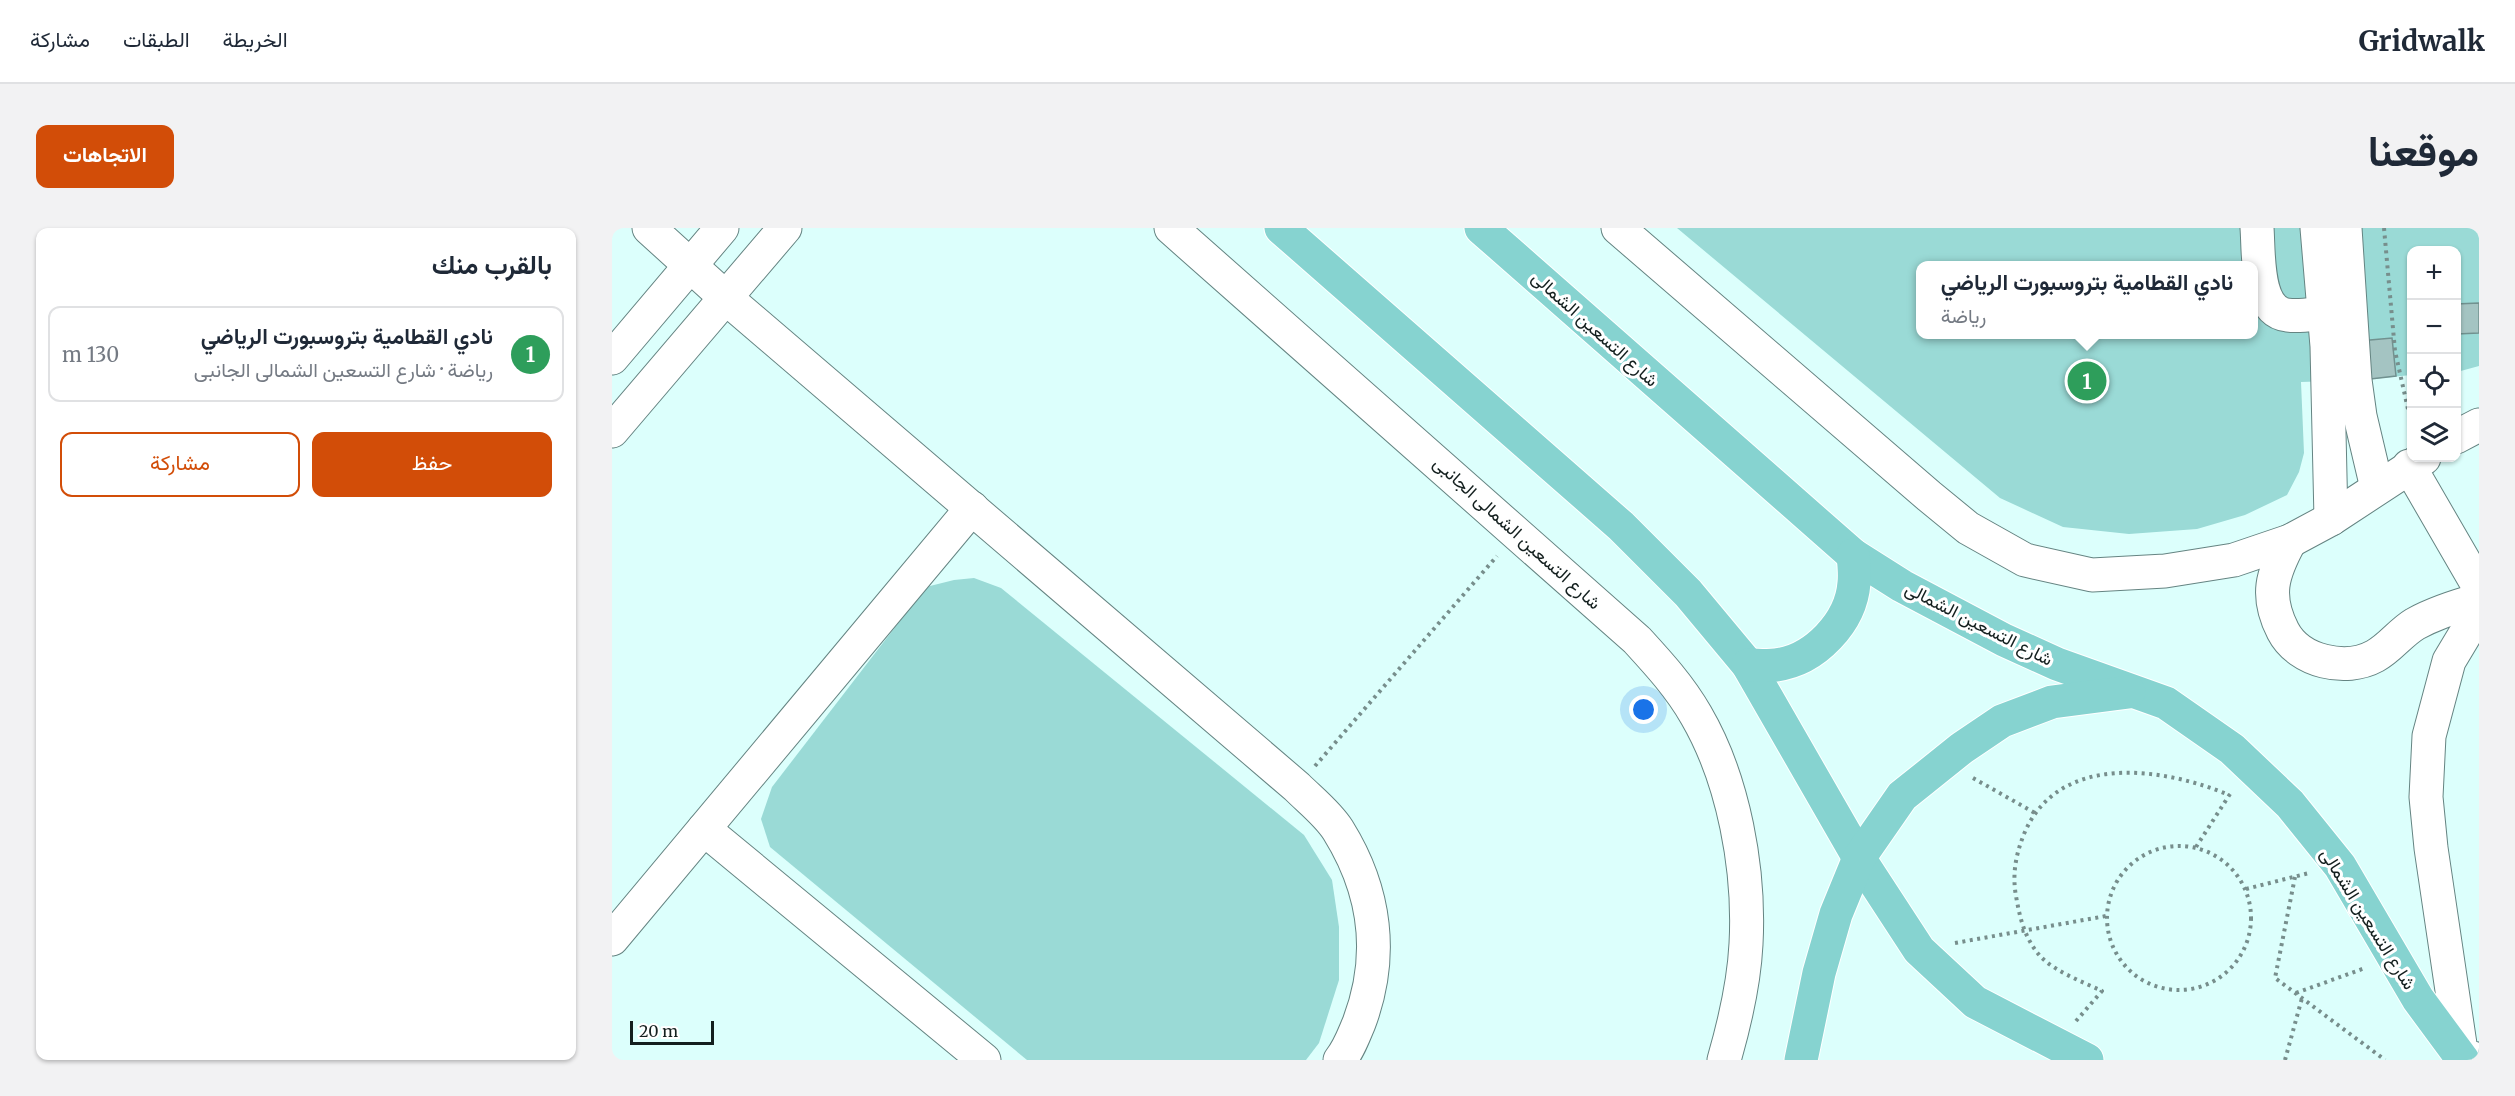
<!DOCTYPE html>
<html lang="ar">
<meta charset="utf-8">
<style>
:root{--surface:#fff;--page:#f2f2f3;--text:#1f2937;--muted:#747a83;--line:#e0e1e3;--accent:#d24d08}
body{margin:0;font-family:Merriweather,Vazirmatn,serif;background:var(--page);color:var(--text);direction:rtl}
.controls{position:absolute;right:18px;top:18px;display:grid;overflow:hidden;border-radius:12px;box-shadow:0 2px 4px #0004}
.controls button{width:54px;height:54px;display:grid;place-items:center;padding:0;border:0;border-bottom:2px solid var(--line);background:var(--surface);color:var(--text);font:30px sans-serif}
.scale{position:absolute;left:18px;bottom:15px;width:84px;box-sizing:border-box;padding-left:6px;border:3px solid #131f1e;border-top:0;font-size:16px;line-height:21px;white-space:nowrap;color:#131f1e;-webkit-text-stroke:4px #fff;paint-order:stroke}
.you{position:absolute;left:1032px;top:482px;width:21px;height:21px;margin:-15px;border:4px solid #fff;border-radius:50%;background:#1a73e8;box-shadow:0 0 0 9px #1a73e833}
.badge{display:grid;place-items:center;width:39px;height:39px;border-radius:50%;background:var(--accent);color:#fff;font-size:20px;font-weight:700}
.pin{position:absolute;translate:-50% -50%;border:3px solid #fff;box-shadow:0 2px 6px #0006}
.popup{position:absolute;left:1304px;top:33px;width:342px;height:78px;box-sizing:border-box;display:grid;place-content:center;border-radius:12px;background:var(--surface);filter:drop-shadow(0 2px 4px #0005);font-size:20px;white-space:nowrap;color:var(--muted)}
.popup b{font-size:22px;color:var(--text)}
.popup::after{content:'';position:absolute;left:50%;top:100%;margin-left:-12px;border:12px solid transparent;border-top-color:var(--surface)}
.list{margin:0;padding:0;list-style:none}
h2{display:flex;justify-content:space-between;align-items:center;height:78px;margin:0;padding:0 24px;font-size:26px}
h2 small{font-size:20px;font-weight:400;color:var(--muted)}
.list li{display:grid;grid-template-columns:39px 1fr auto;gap:18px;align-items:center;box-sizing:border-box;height:96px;margin:0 12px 12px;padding:0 12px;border:2px solid var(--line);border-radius:12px}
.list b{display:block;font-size:22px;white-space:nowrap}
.list p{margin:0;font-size:20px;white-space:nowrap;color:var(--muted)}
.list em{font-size:20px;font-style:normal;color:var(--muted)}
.actions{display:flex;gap:12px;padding:18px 24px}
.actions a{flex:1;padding:14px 0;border:2px solid var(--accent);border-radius:12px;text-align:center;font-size:21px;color:var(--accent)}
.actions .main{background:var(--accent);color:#fff}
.icon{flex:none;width:33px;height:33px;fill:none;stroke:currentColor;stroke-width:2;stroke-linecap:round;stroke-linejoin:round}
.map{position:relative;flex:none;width:1867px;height:832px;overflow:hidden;direction:ltr;border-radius:12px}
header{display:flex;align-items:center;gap:36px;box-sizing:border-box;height:84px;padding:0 30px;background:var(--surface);border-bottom:2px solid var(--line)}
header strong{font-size:28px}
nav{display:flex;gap:33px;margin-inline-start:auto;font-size:21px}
.intro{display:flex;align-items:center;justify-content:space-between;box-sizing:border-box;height:144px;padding:0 36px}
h1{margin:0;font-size:42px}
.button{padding:15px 27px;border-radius:12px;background:var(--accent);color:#fff;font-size:21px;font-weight:700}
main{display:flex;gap:36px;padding:0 36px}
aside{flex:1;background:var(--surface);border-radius:12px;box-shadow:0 2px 4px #0004}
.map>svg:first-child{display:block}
.green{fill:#9adad6;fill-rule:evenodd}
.building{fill:#a4c4c2;stroke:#71918f;stroke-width:1.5}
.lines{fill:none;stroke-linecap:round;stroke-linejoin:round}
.minor-casing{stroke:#658482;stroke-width:35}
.major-casing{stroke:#fff;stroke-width:35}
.path{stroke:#778e8c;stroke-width:4;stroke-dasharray:3 4.5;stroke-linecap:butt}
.minor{stroke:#fff;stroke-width:33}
.major{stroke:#86d3d0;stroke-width:33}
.labels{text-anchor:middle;stroke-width:6;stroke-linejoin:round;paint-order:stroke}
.street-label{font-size:18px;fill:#131f1e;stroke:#fff}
</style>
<header>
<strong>Gridwalk</strong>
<nav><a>الخريطة</a><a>الطبقات</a><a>مشاركة</a></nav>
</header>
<div class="intro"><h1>موقعنا</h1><a class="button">الاتجاهات</a></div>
<main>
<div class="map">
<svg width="1867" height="832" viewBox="0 0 1867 832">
<rect width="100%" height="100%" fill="#dcfffc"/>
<g class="green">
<path d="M1065,0H1867V138L1845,144L1844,22H1800L1799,147L1751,152L1689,154L1692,225L1687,244L1675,267L1633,287L1585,301L1517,306L1451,299L1388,270ZM1308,38H1642V106H1308Z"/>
<polygon points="362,350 389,360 692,607 720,652 727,699 727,752 707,815 694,832 415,832 158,619 149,591 160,559 314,359 342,352"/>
</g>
<g class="building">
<polygon points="1867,75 1867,105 1845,106 1844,76"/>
<polygon points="1780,110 1784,148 1750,152 1747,113"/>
</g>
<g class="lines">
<defs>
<g id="minor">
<path d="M37,0L114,70L685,559C698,572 716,586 726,602C764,663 772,729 747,795C741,809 737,821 728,832"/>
<path d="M559,0L1025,412C1047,436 1068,459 1084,487C1122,552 1138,642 1134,716C1132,756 1123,794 1112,832"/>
<polyline points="1006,0 1317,268 1356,300 1413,332 1480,347 1553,343 1622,332 1678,313 1719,291 1812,230"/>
<path d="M1645,0C1647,25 1643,83 1675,87C1687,89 1701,86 1713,85"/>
<polyline points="1705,0 1715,118 1719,291"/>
<polyline points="1733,0 1743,152 1748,188 1765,260"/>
<polyline points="0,130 110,0"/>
<polyline points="0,203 173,0"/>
<polyline points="1844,209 1867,197"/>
<polyline points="1797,238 1867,359"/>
<path d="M1678,313C1660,346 1653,368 1671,403C1687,434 1734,444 1763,428C1778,420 1788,405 1803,396C1823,385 1845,378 1867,372"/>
<polyline points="92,601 372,832"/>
<polyline points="0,711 360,280"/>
<polyline points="1861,830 1850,830 1819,620 1814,569 1817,508 1837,433 1867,383"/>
</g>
<g id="major">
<polyline points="669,0 1009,298 1076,365 1136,437 1247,630 1307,722 1363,774 1475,832"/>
<polyline points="869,0 1241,327 1290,358 1392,412 1445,436 1554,475 1620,521 1678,576 1728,638 1806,771 1851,832"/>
<path d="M1136,437C1145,437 1155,438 1164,437C1203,432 1239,394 1242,355C1243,346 1242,336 1241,327"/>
<polyline points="1189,832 1207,745 1224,686 1247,630 1290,568 1350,520 1390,493 1440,474 1517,464"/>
</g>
</defs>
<use href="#minor" class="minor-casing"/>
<use href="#major" class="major-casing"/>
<g class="path">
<polyline points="1772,0 1783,123 1800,199"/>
<polyline points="703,538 885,328"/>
<polyline points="1361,550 1423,585"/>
<circle cx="1567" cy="690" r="72"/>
<polyline points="1584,619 1618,566"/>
<polyline points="1683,649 1663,750 1773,832"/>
<polyline points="1634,661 1697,645"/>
<polyline points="1343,715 1494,688"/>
<polyline points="1684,765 1753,740"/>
<path d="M1464,793L1490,763C1471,754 1446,745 1430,730C1413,712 1408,691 1404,668C1400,646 1404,626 1412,606C1446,524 1551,539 1617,567"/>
<polyline points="1673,832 1690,770"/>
</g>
<use href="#minor" class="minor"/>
<use href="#major" class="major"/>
</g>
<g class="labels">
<g class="street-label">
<text transform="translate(983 101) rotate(42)" y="6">شارع التسعين الشمالى</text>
<text transform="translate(905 305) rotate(42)" y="6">شارع التسعين الشمالى الجانبى</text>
<text transform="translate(1367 396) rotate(27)" y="6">شارع التسعين الشمالى</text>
<text transform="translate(1756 691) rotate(58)" y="6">شارع التسعين الشمالى</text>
</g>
</g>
</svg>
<div class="controls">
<button>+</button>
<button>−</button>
<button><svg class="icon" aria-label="locate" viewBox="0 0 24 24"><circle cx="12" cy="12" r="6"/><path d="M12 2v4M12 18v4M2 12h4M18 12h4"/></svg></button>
<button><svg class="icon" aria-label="layers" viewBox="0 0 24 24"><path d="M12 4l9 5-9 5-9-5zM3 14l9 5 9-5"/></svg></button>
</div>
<div class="scale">20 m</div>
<div class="you"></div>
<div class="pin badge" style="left:1475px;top:153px;background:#2e9e5b">1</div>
<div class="popup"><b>نادي القطامية بتروسبورت الرياضي</b>رياضة</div>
</div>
<aside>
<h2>بالقرب منك<small></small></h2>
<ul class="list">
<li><span class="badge" style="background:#2e9e5b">1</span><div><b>نادي القطامية بتروسبورت الرياضي</b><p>رياضة · شارع التسعين الشمالى الجانبى</p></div><em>130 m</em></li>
</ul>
<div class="actions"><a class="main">حفظ</a><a>مشاركة</a></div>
</aside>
</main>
